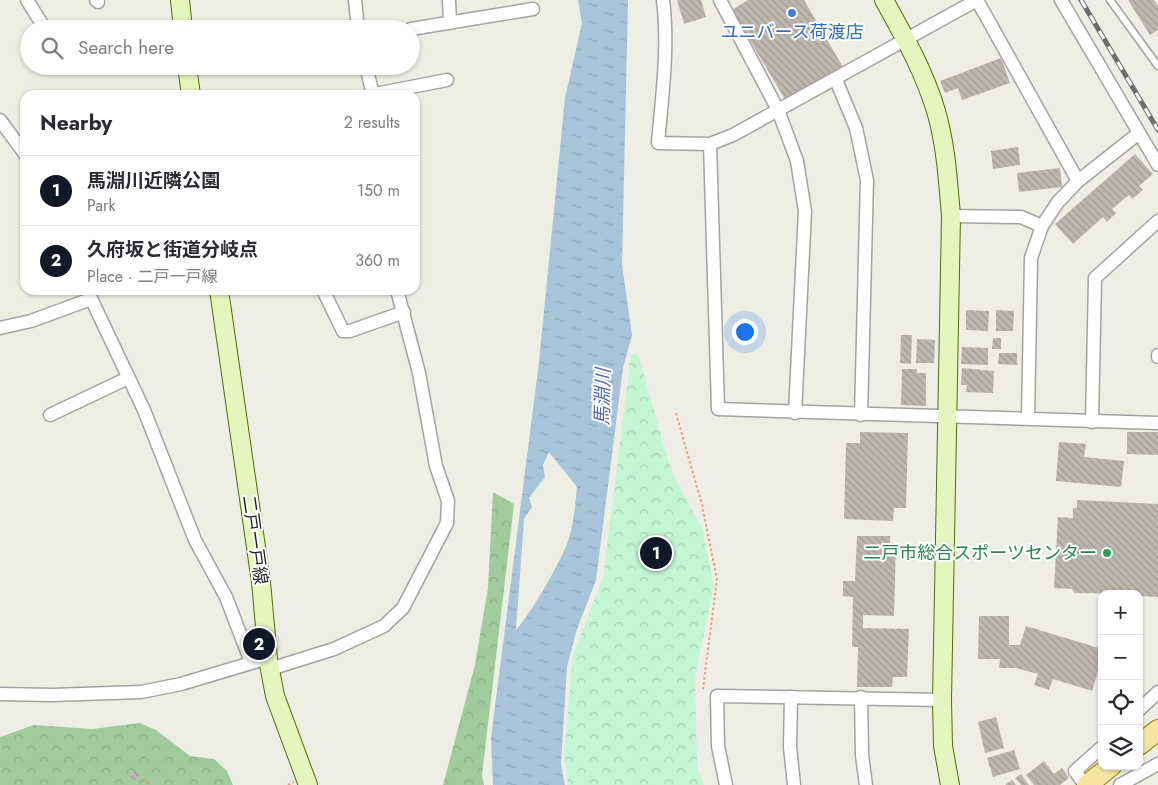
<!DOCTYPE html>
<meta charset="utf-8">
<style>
:root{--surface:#fff;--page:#f2f2f3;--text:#2b2b33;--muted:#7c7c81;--line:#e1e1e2;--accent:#111827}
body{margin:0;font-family:Jost,"Noto Sans JP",sans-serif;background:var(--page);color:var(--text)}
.controls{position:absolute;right:15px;bottom:15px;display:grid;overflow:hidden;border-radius:10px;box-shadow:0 1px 4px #0004}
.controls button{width:45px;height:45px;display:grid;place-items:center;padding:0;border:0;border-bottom:1px solid var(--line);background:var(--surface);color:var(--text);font:25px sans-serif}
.you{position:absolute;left:744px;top:331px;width:18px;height:18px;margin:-12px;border:4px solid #fff;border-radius:50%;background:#1a73e8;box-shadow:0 0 0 8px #1a73e833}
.badge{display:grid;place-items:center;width:32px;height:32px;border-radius:50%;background:var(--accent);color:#fff;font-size:16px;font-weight:700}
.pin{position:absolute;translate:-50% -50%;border:2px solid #fff;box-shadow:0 1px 5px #0006}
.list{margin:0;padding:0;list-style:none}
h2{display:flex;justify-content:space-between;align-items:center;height:65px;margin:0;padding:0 20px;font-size:21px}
h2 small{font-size:16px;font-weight:400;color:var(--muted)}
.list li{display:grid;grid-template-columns:32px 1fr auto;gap:15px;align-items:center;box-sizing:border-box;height:70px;padding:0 20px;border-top:1px solid var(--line)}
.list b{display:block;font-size:19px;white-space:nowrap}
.list p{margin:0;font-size:16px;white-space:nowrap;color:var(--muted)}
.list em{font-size:16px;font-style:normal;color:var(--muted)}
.icon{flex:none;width:28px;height:28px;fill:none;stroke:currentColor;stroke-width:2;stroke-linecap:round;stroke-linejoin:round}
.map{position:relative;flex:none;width:1158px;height:785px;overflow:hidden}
.search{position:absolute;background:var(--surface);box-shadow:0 1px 4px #0004;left:20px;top:20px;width:400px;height:55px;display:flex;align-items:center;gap:12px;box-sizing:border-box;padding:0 18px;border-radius:28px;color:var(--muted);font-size:19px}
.panel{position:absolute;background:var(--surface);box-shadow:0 1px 4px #0004;left:20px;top:90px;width:400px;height:205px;border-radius:15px}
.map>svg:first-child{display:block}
.forest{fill:url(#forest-crowns)}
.park{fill:url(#park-crowns)}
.water{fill:url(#water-ripples);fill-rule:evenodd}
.building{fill:url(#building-back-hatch)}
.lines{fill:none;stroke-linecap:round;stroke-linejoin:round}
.lane-casing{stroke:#a3a3a3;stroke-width:9}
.street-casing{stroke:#a3a3a3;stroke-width:15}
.secondary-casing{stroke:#4f6f0c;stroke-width:20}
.primary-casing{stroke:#90810a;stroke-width:22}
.path{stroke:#f19c74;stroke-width:2;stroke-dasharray:2.5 2.5;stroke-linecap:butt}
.lane{stroke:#fff;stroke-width:6}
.street{stroke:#fff;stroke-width:12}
.secondary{stroke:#e6f5bd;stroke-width:18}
.primary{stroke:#f6e4a3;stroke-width:20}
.rail-casing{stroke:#6d6d6d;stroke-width:5}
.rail{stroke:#fff;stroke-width:3;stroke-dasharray:9;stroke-linecap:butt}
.shop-dot{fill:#3f7fe0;stroke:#fff;stroke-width:2}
.leisure-dot{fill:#2e9e5b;stroke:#fff;stroke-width:2}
.labels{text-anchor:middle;stroke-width:4;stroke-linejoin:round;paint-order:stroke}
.shop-label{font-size:18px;fill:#366cbe;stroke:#fff}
.street-label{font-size:18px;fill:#1f1f1f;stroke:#fff}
.leisure-label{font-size:18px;fill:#27864d;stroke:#fff;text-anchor:end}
.water-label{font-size:19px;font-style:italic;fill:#5169a8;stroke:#fff}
</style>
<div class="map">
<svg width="1158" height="785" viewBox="0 0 1158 785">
<defs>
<pattern id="forest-crowns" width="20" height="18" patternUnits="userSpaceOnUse" patternTransform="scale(1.25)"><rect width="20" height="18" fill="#a0cb9d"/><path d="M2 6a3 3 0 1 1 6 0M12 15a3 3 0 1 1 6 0" fill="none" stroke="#89ae87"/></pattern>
<pattern id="park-crowns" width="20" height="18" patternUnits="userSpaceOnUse" patternTransform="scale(1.25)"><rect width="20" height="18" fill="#c5f6d4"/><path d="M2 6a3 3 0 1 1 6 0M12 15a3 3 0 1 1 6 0" fill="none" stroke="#a9d2b6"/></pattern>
<pattern id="water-ripples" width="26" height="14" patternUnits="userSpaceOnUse" patternTransform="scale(1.25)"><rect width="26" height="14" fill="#a8c4da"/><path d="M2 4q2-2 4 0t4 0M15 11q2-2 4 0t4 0" fill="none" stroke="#90a8bb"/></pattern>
<pattern id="building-back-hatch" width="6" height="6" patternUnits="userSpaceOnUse" patternTransform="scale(1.25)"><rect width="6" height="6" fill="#bcb7af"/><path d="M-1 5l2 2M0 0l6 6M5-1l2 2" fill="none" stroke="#a19d96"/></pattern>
</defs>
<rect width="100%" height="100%" fill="#efeee5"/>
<g class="forest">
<polygon points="493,492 514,504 482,775 484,785 443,785 475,665 488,588"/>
<polygon points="140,723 156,730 190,756 214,759 227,771 233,785 0,785 0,737 34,725 93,729"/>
</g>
<polygon class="park" points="631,354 638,354 671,470 702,528 714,586 695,676 697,767 704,785 568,785 564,755 573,655 603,577"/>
<path class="water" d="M578,0H628L622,265L632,335L623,368L596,580L576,632L567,667L561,764L565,785H493L491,738L539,362L565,98L582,23ZM549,452L577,487C575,505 574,526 567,544C558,566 532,612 516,630L524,519L532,507L529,498L545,477L543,465Z"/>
<g class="building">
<polygon points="677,0 701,0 706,17 684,24"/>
<polygon points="748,0 804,0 843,67 786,101 732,10"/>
<polygon points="1128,0 1154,0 1158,6 1158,30 1150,35"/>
<polygon points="1001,58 1010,83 962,100 958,88 945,93 940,81"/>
<polygon points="1018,147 1020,165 993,169 991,151"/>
<polygon points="1135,154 1153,174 1139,186 1143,190 1132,199 1129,195 1112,209 1116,213 1107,222 1103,217 1073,244 1055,224"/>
<polygon points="1060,168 1062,187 1019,192 1017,173"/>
<polygon points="966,310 989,311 988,331 966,330"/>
<polygon points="996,310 1014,311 1013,331 996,331"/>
<polygon points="901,335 912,335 911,364 900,363"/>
<polygon points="993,338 1001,338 1001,349 992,349"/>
<polygon points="917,339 935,340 934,363 916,363"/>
<polygon points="962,347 988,348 988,365 961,364"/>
<polygon points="999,353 1017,353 1017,365 998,364"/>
<polygon points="962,368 994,371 993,393 966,392 967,385 961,385"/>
<polygon points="902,369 917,369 917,373 926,373 926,406 901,405"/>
<polygon points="860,432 908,433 906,508 894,508 893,521 844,519 846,443 860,443"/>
<polygon points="1127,432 1158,432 1158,455 1127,454"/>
<polygon points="1059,442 1086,444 1084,457 1124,461 1121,487 1056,481"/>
<polygon points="1077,500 1158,504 1158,597 1139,596 1139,594 1074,593 1072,589 1054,588 1058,517 1073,518 1073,508 1077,508"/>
<polygon points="857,536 890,536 890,543 896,543 894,616 863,615 863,628 909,629 907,677 893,677 892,687 857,687 858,647 852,647 853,597 843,596 843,581 855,581"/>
<polygon points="979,616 1009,616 1009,645 1020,645 1026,626 1102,649 1102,659 1092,691 1053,679 1049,690 1034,685 1038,674 1016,668 999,668 1000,659 978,659"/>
<polygon points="996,717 1004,748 985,753 978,722"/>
<polygon points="1014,750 1020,769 993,777 987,758"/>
<polygon points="1044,761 1054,774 1062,768 1069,778 1060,785 1034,785 1026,775"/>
<polygon points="135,771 140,775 135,781 130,777"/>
<polygon points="1021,774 1029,785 1021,785 1015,778"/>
<polygon points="1012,780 1016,785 1005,785"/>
</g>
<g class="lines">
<defs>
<polyline id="lane" points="1110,0 1158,66"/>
<g id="street">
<polyline points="27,0 45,29"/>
<polyline points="96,0 98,2"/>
<polyline points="355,0 358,29"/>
<polyline points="449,0 450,23"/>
<path d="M663,0C669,47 662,96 658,143L710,144L733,135L977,0"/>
<polyline points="720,0 778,110 797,161 805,211 795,413"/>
<polyline points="977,0 1078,181"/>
<polyline points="1061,0 1158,165"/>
<polyline points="411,29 533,9"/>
<polyline points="366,66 373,95"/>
<polyline points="836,80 856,128 867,180 861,415"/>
<polyline points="370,95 447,80"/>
<polyline points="0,120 25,154"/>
<polyline points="710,144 718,409 1158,423"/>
<polyline points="951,216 1021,217 1042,226"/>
<polyline points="87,290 144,410 195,540 226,597 251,662"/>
<polyline points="323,290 343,331 350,331 404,312"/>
<polyline points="0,328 31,321 91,299"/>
<polyline points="1158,355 1158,357"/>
<polyline points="50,415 128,378"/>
<polyline points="1028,418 1031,258 1042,226 1058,202 1078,181 1139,133"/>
<polyline points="1092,422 1095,278 1158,221"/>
<polyline points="270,669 334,649 384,626 403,608 447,523 448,501 436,466 419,373 397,290"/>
<polyline points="0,694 52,695 141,692 181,684 258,661"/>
<polyline points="791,697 790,747 794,785"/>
<polyline points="861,697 862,755 866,785"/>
<polyline points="1139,710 1158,692"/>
<polyline points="726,785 718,746 717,696 942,700"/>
<polyline points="1085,785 1075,771 1102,747"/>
<polyline points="1120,785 1158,764"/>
</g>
<g id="secondary">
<polyline points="180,0 183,29"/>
<path d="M884,0C904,36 924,71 936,111C946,145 948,181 951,216L942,700L943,746L950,785"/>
<polyline points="187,66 191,95"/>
<polyline points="219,290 261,582 268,659 275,696 308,785"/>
</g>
<g id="primary">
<polyline points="1139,745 1158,730"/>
<polyline points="1087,785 1111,766"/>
</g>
</defs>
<use href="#lane" class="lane-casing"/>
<use href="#street" class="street-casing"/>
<use href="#secondary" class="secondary-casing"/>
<use href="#primary" class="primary-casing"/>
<g class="path">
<polyline points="676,413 702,505 717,579 703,689"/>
<polyline points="144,779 152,785"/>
<polyline points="288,785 294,782"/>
</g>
<use href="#lane" class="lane"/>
<use href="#street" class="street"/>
<use href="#secondary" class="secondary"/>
<use href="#primary" class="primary"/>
<defs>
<polyline id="rail" points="1081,0 1158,130"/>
</defs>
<use href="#rail" class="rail-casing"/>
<use href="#rail" class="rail"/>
</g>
<circle class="shop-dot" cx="792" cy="13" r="5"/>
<circle class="leisure-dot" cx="1107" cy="553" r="5"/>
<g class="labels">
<g class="shop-label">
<text x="792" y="38">ユニバース荷渡店</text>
</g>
<g class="street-label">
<text transform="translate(255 540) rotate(82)" y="6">二戸一戸線</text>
</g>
<g class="leisure-label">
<text x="1097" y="559">二戸市総合スポーツセンター</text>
</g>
<g class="water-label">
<text transform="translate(602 397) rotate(-89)" y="7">馬淵川</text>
</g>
</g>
</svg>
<div class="controls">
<button>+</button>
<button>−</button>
<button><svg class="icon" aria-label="locate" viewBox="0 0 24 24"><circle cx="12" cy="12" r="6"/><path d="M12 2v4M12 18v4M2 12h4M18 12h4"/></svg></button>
<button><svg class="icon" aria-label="layers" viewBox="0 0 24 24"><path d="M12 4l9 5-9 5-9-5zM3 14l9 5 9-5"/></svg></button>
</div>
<div class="you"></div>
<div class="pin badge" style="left:656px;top:553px">1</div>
<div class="pin badge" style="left:259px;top:644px">2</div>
<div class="search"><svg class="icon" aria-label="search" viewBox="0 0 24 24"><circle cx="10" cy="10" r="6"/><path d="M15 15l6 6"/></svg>Search here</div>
<section class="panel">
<h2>Nearby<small>2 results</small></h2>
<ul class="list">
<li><span class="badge">1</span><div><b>馬淵川近隣公園</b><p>Park</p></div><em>150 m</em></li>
<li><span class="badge">2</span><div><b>久府坂と街道分岐点</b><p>Place · 二戸一戸線</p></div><em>360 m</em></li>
</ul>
</section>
</div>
